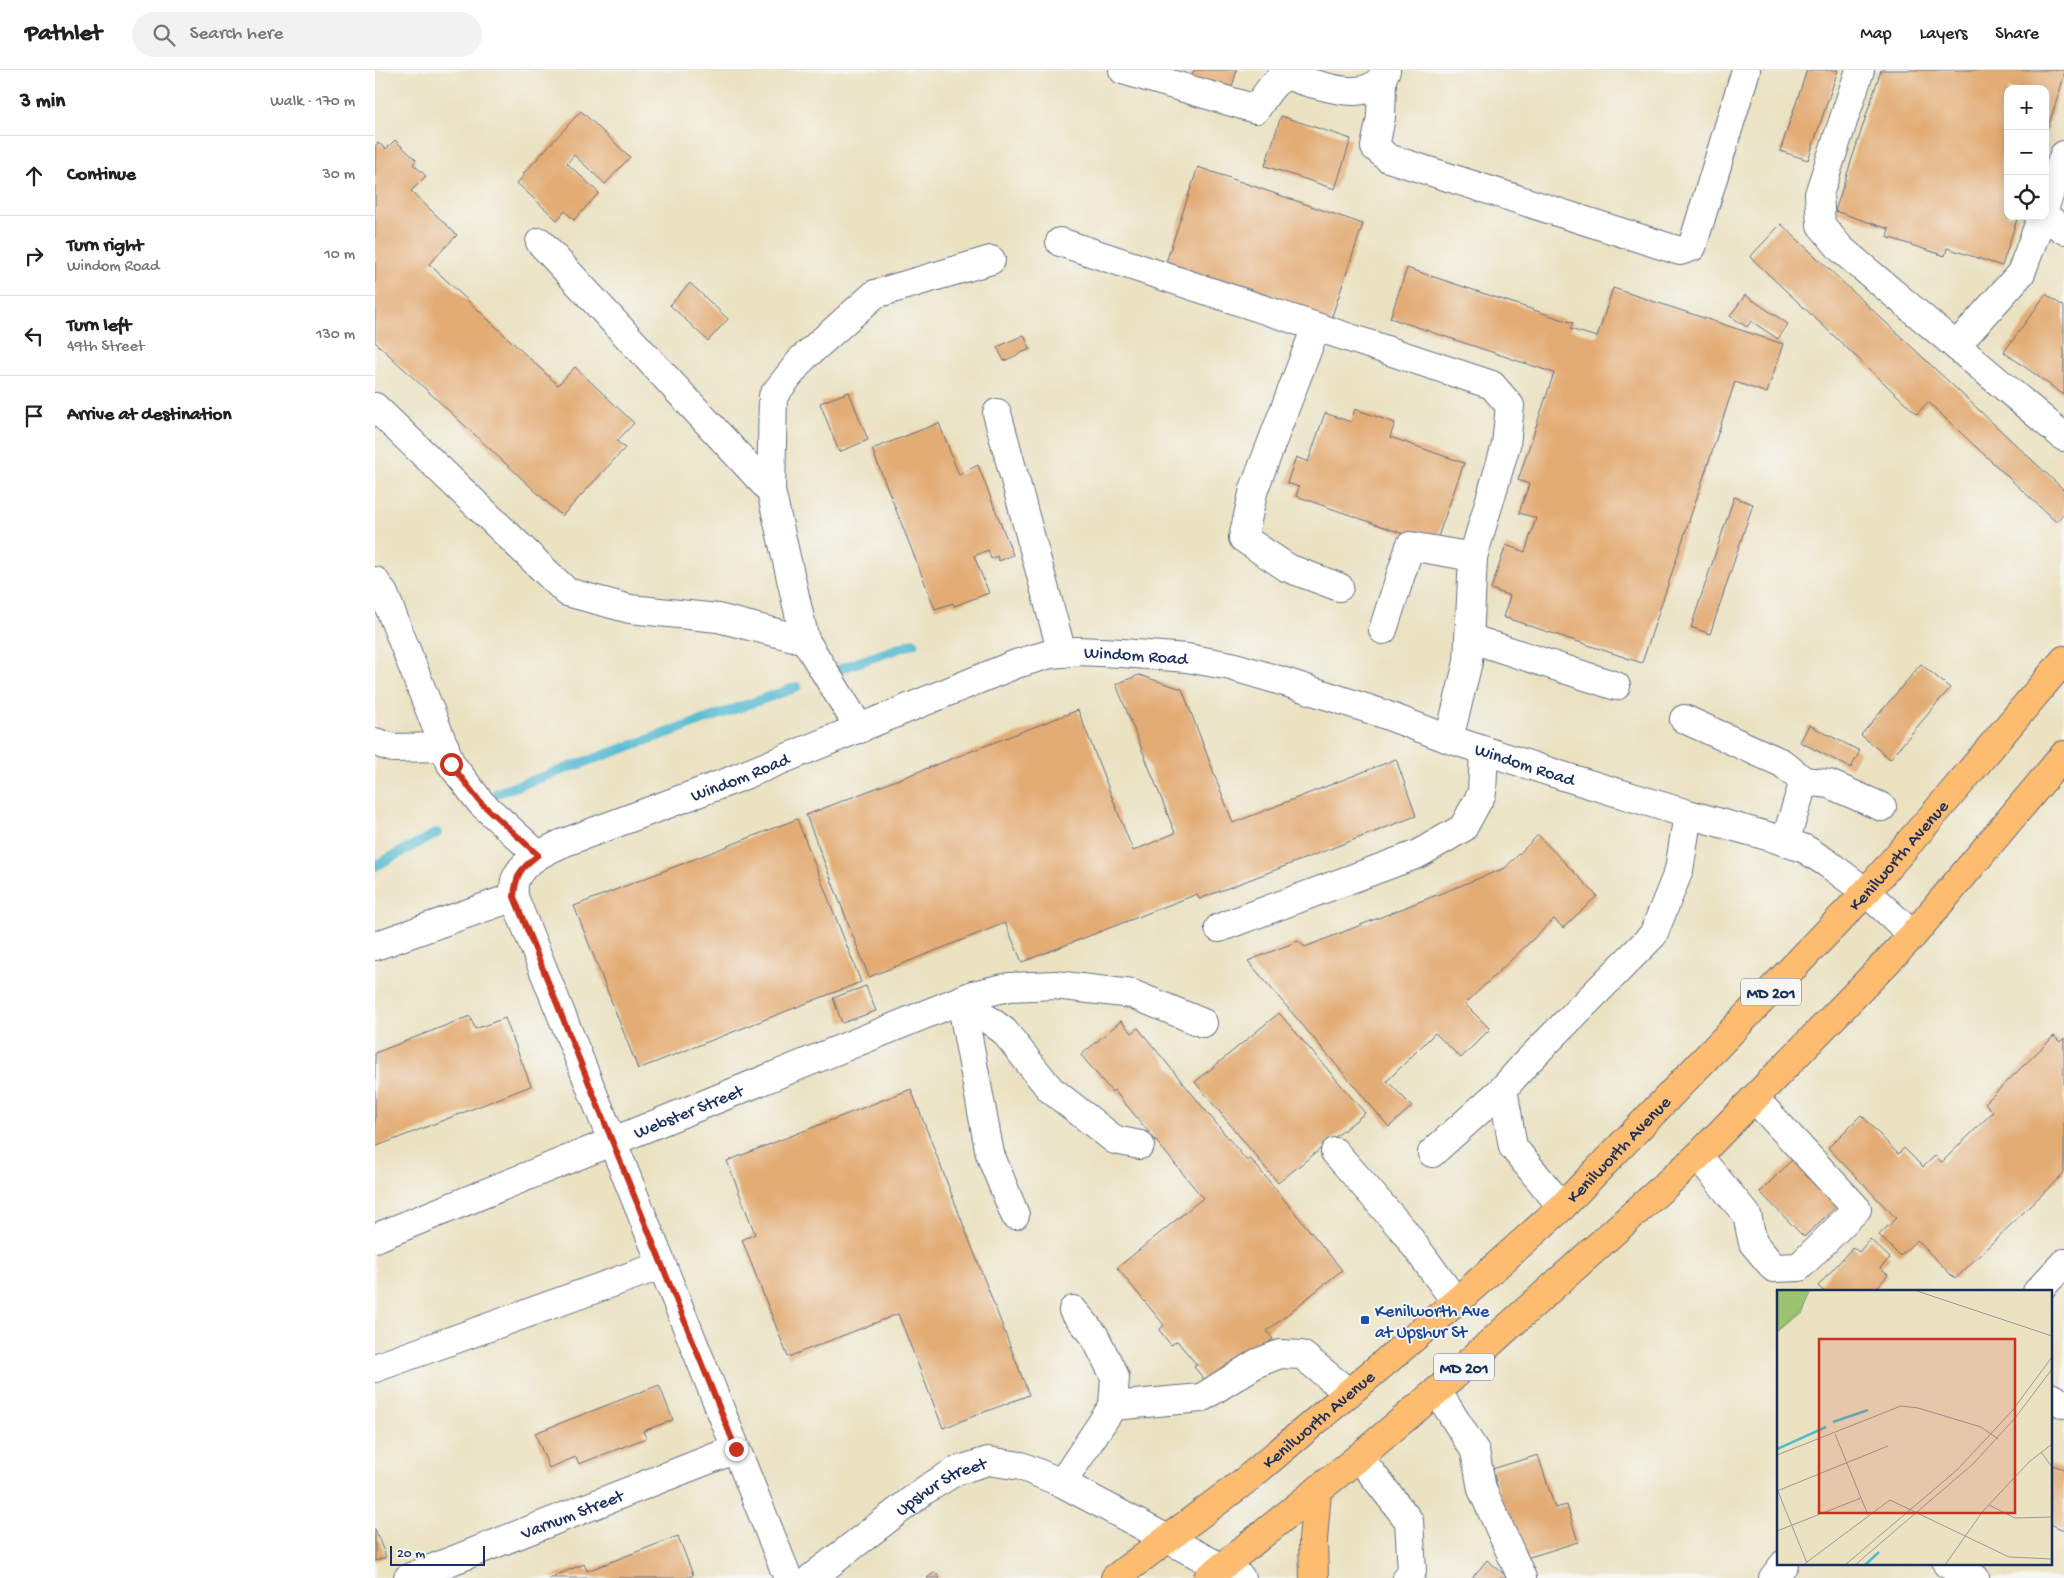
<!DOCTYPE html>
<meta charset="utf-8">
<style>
:root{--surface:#fff;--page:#f2f2f2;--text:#202124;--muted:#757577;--line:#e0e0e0}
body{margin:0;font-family:"Gochi Hand",sans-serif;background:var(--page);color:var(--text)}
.controls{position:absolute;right:15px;top:15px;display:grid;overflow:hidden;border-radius:10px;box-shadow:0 2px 12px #0003}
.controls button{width:45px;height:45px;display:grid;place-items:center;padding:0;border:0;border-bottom:1px solid var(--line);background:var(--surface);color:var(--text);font:25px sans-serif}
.scale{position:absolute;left:15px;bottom:12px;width:95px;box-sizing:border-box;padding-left:5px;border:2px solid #1b2f5e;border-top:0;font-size:14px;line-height:18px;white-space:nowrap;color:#1b2f5e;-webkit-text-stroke:4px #f6f6f2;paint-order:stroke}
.stop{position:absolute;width:15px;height:15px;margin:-11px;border:4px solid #c8321e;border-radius:50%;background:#fff}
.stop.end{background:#c8321e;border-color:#fff;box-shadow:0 1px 5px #0008}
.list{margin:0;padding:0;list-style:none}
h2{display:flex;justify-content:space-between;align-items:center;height:65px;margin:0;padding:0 20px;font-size:21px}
h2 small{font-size:16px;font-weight:400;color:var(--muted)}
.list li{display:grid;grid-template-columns:32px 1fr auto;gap:15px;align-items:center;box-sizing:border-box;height:80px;padding:0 20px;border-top:1px solid var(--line)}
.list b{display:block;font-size:19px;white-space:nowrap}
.list p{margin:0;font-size:16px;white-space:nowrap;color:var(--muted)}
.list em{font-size:16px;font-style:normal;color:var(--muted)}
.icon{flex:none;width:28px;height:28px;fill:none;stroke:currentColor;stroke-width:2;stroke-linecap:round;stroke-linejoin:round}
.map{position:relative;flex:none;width:1689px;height:1508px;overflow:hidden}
header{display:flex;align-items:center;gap:30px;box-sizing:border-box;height:70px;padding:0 25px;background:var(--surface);border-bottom:1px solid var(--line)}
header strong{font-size:24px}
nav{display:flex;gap:28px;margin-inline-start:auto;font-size:18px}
.search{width:350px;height:45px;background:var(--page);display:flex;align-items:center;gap:12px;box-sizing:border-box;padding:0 18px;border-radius:28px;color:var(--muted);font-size:19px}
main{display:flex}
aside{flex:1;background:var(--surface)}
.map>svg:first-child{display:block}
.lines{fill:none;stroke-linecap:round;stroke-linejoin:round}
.stream{stroke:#53bad1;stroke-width:10}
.building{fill:#e3ac75}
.minor-casing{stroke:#646e81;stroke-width:30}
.major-casing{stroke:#646e81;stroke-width:30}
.minor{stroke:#fff;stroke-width:28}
.major{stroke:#fdbc6f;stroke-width:28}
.route{stroke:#c8321e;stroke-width:6}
.transit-dot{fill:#1a4fb4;stroke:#f6f6f2;stroke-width:2}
.labels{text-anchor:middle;stroke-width:4;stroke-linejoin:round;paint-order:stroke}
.shield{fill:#f6f6f2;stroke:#5d6b8a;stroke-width:1}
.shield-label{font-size:16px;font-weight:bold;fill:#1b2f5e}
.street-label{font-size:18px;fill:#1b2f5e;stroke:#f6f6f2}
.transit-label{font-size:18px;fill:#164399;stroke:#f6f6f2;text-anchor:start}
.inset-river{fill:none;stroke:#53bad1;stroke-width:2.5}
.inset-road{fill:none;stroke:#989a9a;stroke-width:1}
.view{fill:#c8321e;fill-opacity:0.15;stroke:#c8321e;stroke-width:2.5}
.inset-edge{fill:none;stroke:#1b2f5e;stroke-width:2.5}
</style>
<header>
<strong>Pathlet</strong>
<div class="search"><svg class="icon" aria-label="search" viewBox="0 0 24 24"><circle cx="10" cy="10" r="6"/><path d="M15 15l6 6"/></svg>Search here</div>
<nav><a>Map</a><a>Layers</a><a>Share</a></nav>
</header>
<main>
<aside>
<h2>3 min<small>Walk · 170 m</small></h2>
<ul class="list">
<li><svg class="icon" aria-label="ahead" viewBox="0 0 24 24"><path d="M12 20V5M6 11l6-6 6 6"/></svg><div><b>Continue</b></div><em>30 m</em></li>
<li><svg class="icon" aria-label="right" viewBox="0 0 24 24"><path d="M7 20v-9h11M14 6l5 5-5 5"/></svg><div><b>Turn right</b><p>Windom Road</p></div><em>10 m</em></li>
<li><svg class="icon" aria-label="left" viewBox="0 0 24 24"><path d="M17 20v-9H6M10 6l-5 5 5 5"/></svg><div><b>Turn left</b><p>49th Street</p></div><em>130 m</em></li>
<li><svg class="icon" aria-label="arrive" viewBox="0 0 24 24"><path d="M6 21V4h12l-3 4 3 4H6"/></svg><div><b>Arrive at destination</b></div></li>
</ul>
</aside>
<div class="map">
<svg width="1689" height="1508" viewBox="0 0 1689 1508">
<rect width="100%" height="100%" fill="#f6f6f2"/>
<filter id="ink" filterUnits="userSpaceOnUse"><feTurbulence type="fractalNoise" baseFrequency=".02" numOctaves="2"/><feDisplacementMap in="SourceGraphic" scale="10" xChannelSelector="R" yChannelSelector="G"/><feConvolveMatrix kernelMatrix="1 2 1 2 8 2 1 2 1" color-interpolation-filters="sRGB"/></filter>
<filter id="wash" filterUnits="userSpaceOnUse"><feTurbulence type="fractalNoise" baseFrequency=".0096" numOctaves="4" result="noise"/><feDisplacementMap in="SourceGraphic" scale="20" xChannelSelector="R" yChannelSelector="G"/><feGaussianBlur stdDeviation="1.12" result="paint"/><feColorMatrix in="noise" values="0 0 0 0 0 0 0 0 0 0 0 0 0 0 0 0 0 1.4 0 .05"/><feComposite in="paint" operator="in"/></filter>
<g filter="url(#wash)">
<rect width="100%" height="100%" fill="#ebe2c2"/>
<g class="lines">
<g class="stream">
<polyline points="467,598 539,573"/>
<polyline points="122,723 422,617"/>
<polyline points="0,796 62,763"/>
</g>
</g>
<g id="blocks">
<g class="building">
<polygon points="819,0 862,0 855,23 815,10"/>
<polygon points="1432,0 1463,0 1433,90 1405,81"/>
<polygon points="1506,0 1689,0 1689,7 1671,63 1670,19 1633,19 1633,146 1643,146 1627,196 1572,178 1570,186 1512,167 1514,159 1460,141"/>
<polygon points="206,41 255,87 230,114 199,85 192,93 224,123 199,150 190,141 182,150 142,113 150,105 148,104"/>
<polygon points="906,46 976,69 960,119 890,96"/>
<polygon points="20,70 41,90 38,94 51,106 36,121 82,165 54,194 183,315 200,297 259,353 242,371 250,378 187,446 0,272 0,76 3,73 11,79"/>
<polygon points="823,97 988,154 953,258 788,201"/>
<polygon points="1406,154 1689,420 1689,443 1681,452 1553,332 1542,344 1375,187"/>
<polygon points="1032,198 1198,253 1195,259 1222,267 1238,218 1408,274 1392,323 1360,312 1267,593 1128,547 1135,526 1116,519 1131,475 1150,482 1161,448 1144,443 1154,414 1143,410 1179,303 1015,248"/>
<polygon points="315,213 353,249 333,271 295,235"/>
<polygon points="1671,224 1689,237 1689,325 1629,282"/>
<polygon points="1370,225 1413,254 1403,269 1376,251 1372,257 1355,246"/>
<polygon points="649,265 655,279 629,291 622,277"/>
<polygon points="474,322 493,370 464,382 445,333"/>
<polygon points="980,339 1020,353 1015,367 1089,393 1060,475 921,426 924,417 912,413 921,387 933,392 950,343 976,352"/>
<polygon points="564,353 584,405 603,395 638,485 624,491 622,486 616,489 613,480 599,486 614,523 579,536 578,533 560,539 497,379"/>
<polygon points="1359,427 1378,434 1335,564 1316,557"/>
<polygon points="1546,594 1575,618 1515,689 1486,665"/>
<polygon points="764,605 807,619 858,753 1021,689 1041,746 824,829 822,824 647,892 630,853 494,907 431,745 703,640 758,781 800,763 741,614"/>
<polygon points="1434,655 1485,681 1476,698 1425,672"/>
<polygon points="422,749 486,912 263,999 199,836"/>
<polygon points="1163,765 1222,826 1188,858 1179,849 1090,934 1115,959 1086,988 1060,963 1012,1011 1037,1036 1014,1057 873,891 923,871 930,877 1130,798"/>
<polygon points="491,916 501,941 467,953 458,928"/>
<polygon points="904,943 990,1043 903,1113 820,1012"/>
<polygon points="95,946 100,959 130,948 156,1016 0,1077 0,983"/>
<polygon points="746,951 757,963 763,958 872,1091 875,1088 967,1200 892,1261 898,1269 837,1319 819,1297 822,1295 802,1271 796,1275 784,1260 789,1255 742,1198 828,1128 739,1020 737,1022 706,985"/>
<polygon points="1679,966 1685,972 1689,968 1689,1103 1580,1209 1542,1170 1525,1186 1504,1165 1521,1148 1453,1078 1486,1045 1523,1084 1529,1078 1548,1097 1560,1086 1567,1092 1618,1042 1610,1033"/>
<polygon points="536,1019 654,1325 568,1358 523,1244 413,1287 367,1170 380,1164 352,1091"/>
<polygon points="1419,1088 1464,1134 1429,1167 1385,1122"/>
<polygon points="1495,1169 1515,1188 1505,1198 1513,1205 1498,1222 1449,1222 1443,1216 1478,1177 1484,1182"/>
<polygon points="284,1315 298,1350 268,1361 271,1368 204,1394 201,1387 174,1398 160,1363"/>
<polygon points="1163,1385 1180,1438 1192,1435 1203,1472 1145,1490 1117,1399"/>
<polygon points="1675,1394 1689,1399 1689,1460 1675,1454"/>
<polygon points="0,1459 11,1487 0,1491"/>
<polygon points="303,1466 318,1505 311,1508 174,1508 209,1494 212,1501"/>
<polygon points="1112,1490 1134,1508 1097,1508"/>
<polygon points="560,1502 565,1508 552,1508"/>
</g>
</g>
</g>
<g filter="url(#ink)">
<use href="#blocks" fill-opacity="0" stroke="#646e81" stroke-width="1"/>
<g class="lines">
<defs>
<g id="minor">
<path d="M748,0L881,39C889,29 898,8 913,7C918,6 926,11 932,12C958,19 998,33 1011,0"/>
<polyline points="1485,0 1444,124 1446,155 1466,179 1689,367"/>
<polyline points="1007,10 1006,47 1000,77 1013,88 1305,181 1317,177 1371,0"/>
<polyline points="1670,136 1689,85"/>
<polyline points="1670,146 1689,160"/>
<polyline points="165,172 396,421 430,570"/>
<polyline points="685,172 1117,315 1135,336 1131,375 1098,487 1093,592 1074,669"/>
<polyline points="941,257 879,419 868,468 913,498 964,517"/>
<polyline points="1581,276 1646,203 1667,146"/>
<polyline points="0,337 192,522 255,539 343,548 430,570 485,659"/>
<polyline points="622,343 687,583"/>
<polyline points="396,421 398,326 427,289 500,224 616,190"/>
<polyline points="0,511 9,524 76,694 106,733 163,785"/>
<polyline points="1008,560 1035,476 1098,487"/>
<polyline points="1094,568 1241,616"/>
<polyline points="1309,649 1407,693 1429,711 1410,772"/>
<polyline points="0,672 18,678 70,677"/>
<polyline points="1429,711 1454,714 1507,737"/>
<polyline points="844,858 1043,784 1088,758 1107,723 1109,681"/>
<polyline points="0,876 139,827"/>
<polyline points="960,1082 1029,1161 1081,1232"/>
<polyline points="1057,1083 1128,1019"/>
<polyline points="1323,1086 1372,1145 1378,1173 1399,1198 1424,1197 1482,1139 1380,1029"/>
<polyline points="1187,1137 1138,1077 1128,1019 1151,993 1278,865 1304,800 1313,744"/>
<polyline points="640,1145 615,1084 586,930 629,961 675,1019 740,1070 765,1075"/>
<path id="s1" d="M0,1168L598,925L634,917L680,915L757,924L828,953"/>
<polyline points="1662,1222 1689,1193"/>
<polyline points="0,1298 287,1195"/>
<polyline points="1062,1321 1100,1381 1107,1419 1147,1508"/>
<polyline points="1675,1327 1689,1334"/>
<polyline points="738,1336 826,1328 882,1293 905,1284 927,1285 974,1323"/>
<polyline points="984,1387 1034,1451 1037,1501 1032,1508"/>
<polyline points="687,1413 738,1336 740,1307 719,1265 698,1240"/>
<polyline points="1572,1494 1600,1508"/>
<path id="s2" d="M33,1508L361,1379"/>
<path id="s3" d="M413,1508L139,827C139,821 138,813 141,808C149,790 171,781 188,773L355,711L641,594L675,584L687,583L702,581L747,583L812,588L856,596L910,612L1003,642L1074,669L1191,707L1313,744L1396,767L1430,779L1452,793L1491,822L1538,865"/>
<path id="s4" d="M436,1508L550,1420L581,1401L613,1391L646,1396L687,1413L866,1508"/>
<polyline points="1398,1508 1409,1494"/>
</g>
<g id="major">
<path id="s5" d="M740,1508L871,1410L1081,1232L1187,1137L1491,822L1572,729L1689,590"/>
<polyline points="833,1508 984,1387 1062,1321 1323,1086 1538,865 1689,685"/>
<polyline points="939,1508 938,1470 942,1422"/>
</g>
</defs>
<use href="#minor" class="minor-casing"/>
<use href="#major" class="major-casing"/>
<use href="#minor" class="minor"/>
<use href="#major" class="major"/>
</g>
</g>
<g class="lines" filter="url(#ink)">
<path class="route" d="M76,694L106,733L163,785C145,799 141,804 139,827L361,1379"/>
</g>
<rect class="transit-dot" x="985" y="1245" width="10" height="10" rx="2.5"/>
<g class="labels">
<g class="shield">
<rect x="1366" y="908.5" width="60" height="27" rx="4"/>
<rect x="1059" y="1283.5" width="60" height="27" rx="4"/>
</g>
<g class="shield-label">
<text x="1396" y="928">MD 201</text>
<text x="1089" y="1303">MD 201</text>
</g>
<g class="street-label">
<text dy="6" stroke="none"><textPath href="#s3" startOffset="1422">Windom Road</textPath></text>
<text dy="6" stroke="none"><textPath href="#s3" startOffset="1828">Windom Road</textPath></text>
<text dy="6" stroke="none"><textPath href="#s3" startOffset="1002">Windom Road</textPath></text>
<text dy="6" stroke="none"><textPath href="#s5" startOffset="1068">Kenilworth Avenue</textPath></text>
<text dy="6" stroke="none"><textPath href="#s1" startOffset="338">Webster Street</textPath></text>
<text dy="6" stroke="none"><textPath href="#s5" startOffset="662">Kenilworth Avenue</textPath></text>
<text dy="6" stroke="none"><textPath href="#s5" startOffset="258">Kenilworth Avenue</textPath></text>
<text dy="6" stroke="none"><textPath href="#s4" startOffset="160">Upshur Street</textPath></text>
<text dy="6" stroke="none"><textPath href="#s2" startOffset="176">Varnum Street</textPath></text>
</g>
<g class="transit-label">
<text x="1000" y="1246">Kenilworth Ave<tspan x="1000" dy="21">at Upshur St</tspan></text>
</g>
</g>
<g transform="translate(1402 1220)">
<rect width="275" height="275" fill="#ebe2c2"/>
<path d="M0,0H32L24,23L0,43Z" fill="#9cc36e"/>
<path class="inset-river" d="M56,132L91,120M0,159L49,137M88,275L102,262"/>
<path class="inset-road" d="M137,0L275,46M0,42L24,18L33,0M58,144L91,225M264,162L275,177M0,165L124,116L141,118L204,137L221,149M0,199L30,273M0,201L111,156M212,215L238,228L275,227M0,241L84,208M26,275L113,210L232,267L275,269M68,275L180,180L235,121L275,67M78,275L196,174L238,128L275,79M168,275L206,221L252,172L275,154"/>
<path class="view" d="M42,49H238V223H42Z"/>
<rect width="275" height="275" class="inset-edge"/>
</g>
</svg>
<div class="controls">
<button>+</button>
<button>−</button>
<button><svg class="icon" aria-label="locate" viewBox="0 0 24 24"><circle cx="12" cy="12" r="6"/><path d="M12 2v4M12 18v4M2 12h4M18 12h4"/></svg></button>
</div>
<div class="scale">20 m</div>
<div class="stop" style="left:76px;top:694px"></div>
<div class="stop end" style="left:361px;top:1379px"></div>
</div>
</main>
